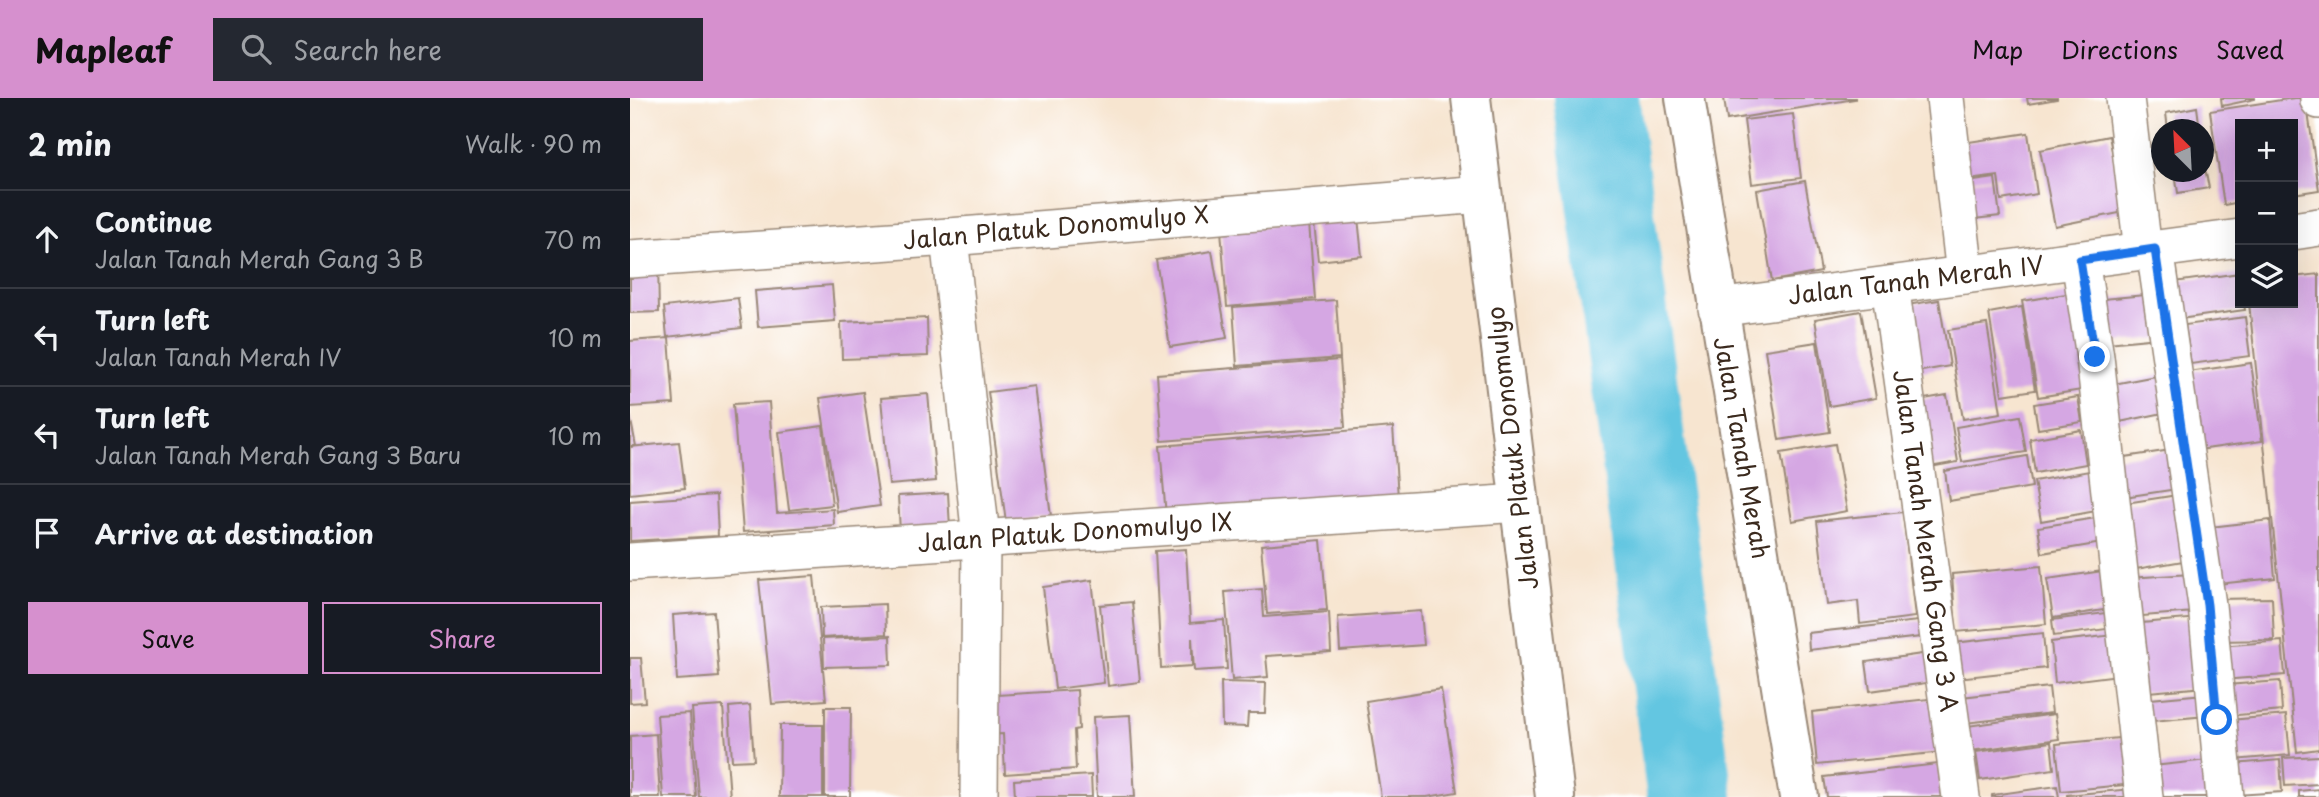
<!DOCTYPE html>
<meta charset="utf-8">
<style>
:root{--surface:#171b24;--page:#242831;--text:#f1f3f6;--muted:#9ea1a6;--line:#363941;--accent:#d690ce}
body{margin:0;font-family:"Playpen Sans",sans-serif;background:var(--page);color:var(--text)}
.controls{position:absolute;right:21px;top:21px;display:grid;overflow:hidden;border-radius:0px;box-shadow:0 7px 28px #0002}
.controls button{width:63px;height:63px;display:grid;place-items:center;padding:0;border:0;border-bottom:2px solid var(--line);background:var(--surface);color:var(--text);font:35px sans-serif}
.compass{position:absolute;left:1521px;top:21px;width:63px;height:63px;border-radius:50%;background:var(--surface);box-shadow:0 7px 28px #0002;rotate:336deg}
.stop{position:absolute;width:21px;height:21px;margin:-16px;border:5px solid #1a73e8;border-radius:50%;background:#fff}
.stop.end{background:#1a73e8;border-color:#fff;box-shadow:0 2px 7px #0008}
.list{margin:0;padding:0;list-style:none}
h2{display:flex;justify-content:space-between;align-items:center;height:91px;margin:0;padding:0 28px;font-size:30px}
h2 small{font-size:23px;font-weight:400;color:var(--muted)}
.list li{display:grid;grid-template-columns:46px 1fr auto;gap:21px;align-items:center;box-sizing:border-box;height:98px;padding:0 28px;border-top:2px solid var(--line)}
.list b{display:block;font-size:26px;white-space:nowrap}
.list p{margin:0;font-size:23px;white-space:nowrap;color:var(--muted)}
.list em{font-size:23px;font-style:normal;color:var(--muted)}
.actions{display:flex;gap:14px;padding:21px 28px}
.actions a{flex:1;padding:16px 0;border:2px solid var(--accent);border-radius:0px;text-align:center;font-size:24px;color:var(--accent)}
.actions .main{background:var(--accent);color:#111}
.icon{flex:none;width:38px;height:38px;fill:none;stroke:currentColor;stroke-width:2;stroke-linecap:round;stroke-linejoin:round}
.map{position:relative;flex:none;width:1689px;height:699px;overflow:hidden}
header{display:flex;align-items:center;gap:42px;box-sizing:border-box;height:98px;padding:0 35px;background:var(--accent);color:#111}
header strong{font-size:33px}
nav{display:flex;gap:38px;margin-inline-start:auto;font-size:24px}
.search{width:490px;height:63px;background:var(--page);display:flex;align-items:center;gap:18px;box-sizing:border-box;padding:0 24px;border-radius:0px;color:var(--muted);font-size:26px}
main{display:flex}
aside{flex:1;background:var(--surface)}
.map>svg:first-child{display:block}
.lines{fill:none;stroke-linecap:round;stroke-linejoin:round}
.river{stroke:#63c6e1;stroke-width:86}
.building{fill:#d5a7e3}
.street-casing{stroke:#987;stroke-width:40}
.secondary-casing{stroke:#987;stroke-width:42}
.street{stroke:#fff;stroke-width:37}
.secondary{stroke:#fff;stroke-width:38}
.route{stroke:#1a73e8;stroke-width:9}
.labels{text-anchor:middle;stroke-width:5;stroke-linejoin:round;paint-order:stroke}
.street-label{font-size:24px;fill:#3b2a1e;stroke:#fff}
</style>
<header>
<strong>Mapleaf</strong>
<div class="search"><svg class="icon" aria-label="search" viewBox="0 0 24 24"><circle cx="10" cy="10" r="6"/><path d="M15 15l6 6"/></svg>Search here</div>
<nav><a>Map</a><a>Directions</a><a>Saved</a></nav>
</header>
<main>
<aside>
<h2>2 min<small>Walk · 90 m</small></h2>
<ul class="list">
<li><svg class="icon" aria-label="ahead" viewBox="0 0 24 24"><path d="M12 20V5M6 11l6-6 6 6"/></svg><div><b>Continue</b><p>Jalan Tanah Merah Gang 3 B</p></div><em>70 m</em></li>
<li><svg class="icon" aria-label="left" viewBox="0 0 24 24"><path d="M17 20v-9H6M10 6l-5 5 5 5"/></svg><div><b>Turn left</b><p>Jalan Tanah Merah IV</p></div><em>10 m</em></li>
<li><svg class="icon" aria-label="left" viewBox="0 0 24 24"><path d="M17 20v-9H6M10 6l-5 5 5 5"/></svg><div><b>Turn left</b><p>Jalan Tanah Merah Gang 3 Baru</p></div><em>10 m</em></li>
<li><svg class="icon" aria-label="arrive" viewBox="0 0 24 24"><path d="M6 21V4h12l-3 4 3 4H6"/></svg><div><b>Arrive at destination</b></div></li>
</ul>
<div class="actions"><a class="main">Save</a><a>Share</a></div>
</aside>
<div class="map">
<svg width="1689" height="699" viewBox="0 0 1689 699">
<rect width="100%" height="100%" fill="#fff"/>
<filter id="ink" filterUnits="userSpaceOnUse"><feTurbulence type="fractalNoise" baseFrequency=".0143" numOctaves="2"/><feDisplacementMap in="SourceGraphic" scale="14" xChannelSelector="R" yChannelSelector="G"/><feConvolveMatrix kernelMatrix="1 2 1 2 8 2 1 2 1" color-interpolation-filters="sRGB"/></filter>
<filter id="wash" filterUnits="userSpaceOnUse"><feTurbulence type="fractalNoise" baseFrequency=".00686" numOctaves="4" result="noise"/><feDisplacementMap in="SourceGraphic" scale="28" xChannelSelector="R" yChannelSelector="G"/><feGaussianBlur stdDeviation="1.57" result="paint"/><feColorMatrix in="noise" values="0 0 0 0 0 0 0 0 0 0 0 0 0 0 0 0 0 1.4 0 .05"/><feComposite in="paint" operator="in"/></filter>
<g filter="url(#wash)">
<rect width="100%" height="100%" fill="#f7e5d0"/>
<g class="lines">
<polyline class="river" points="966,0 1060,699"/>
</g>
<g id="blocks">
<g class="building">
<polygon points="1094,0 1225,0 1225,1 1097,22"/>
<polygon points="1397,0 1427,0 1427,1 1398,6"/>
<polygon points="1591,0 1625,0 1625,1 1592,8"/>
<polygon points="1664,0 1676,0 1689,92 1663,96 1663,26 1610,26 1610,104 1594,107 1580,13"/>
<polygon points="1567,9 1570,32 1538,32 1536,15"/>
<polygon points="1163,16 1171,80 1122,86 1114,22"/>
<polygon points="1398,35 1407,96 1371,102 1368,78 1338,82 1332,45"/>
<polygon points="1479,38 1494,114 1425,128 1410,52"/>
<polygon points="1574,66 1579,90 1548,95 1545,74 1574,74"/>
<polygon points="1365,80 1370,118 1335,122 1330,85"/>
<polygon points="1175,83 1191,174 1142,183 1127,92"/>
<polygon points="727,110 732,158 688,163 683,115"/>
<polygon points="679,125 685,201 597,209 591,132"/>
<polygon points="582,153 597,240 540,249 526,162"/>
<polygon points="0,163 28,163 29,214 0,215"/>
<polygon points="1610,175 1610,205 1614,205 1615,212 1549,221 1544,184"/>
<polygon points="1689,176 1689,651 1667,654 1619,205 1663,205 1663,179"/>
<polygon points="202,187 205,223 128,229 125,193"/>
<polygon points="1449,194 1464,290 1408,299 1392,203"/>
<polygon points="1525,196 1528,240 1467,246 1463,202"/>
<polygon points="108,200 112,230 37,239 34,209"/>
<polygon points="706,202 710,260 607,268 603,209"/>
<polygon points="1309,202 1320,268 1281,275 1270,208"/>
<polygon points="1392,209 1405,292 1372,297 1359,215"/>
<polygon points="1231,213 1246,300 1199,308 1185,221"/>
<polygon points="1615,219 1620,258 1561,266 1555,227"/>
<polygon points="297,220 298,258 212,261 211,224"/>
<polygon points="1357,226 1371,315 1333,321 1318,232"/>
<polygon points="39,240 44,306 0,309 0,243"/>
<polygon points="1187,244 1200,334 1149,342 1135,252"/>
<polygon points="710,262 715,329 532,343 527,276"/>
<polygon points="1621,265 1632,343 1568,352 1558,274"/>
<polygon points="1531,277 1538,314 1480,326 1473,288"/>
<polygon points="404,288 421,418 376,424 358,294"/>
<polygon points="233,294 250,408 207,414 190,300"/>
<polygon points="298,296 306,383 259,387 251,300"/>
<polygon points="1317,297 1328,364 1294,370 1283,303"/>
<polygon points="1448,299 1452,324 1408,331 1404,306"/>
<polygon points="139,304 147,415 203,411 204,427 113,434 103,306"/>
<polygon points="0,318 6,348 0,348"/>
<polygon points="1390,318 1396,354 1332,364 1326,329"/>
<polygon points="193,328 202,407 159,412 149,334"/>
<polygon points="763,329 768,399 536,418 530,348"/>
<polygon points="1451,332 1456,366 1405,375 1400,341"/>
<polygon points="49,344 55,390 0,396 0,349"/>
<polygon points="1205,346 1217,413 1162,423 1151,355"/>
<polygon points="1548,351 1554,390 1487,400 1481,361"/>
<polygon points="1397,358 1402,389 1319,403 1315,373"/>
<polygon points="1471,371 1477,411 1411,423 1404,383"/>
<polygon points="318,395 320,430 270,433 268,398"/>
<polygon points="1554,396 1565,461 1500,472 1489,406"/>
<polygon points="86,397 88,438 0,443 0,403"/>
<polygon points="1273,414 1285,519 1230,526 1228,503 1197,507 1187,423"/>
<polygon points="1479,418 1484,443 1412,455 1408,429"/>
<polygon points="1640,422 1645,480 1578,487 1572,430"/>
<polygon points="691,442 697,512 637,516 631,447"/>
<polygon points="556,451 560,525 594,522 597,571 564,573 562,540 562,568 531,570 525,453"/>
<polygon points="1411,468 1416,526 1326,534 1322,476"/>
<polygon points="1480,472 1486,510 1423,520 1417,481"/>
<polygon points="1561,476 1564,514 1500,519 1498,480"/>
<polygon points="184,478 196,602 142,606 129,482"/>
<polygon points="462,482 474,585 425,591 413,489"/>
<polygon points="632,491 634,519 699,514 701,554 636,558 638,579 602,582 595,494"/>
<polygon points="1642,500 1644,542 1587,543 1587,501"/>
<polygon points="502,504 510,584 478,588 470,507"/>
<polygon points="255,506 256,536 192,540 191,509"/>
<polygon points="791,513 794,547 710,553 708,519"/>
<polygon points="84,514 89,579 47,582 43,517"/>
<polygon points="1475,515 1477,531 1424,538 1422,522"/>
<polygon points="1569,520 1575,589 1507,595 1500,526"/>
<polygon points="1297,522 1299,538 1179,552 1178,535"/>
<polygon points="1413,535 1416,570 1328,580 1324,545"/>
<polygon points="1484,537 1489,577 1425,585 1421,544"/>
<polygon points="260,538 261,567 194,569 193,541"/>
<polygon points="1652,543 1655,577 1592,582 1590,548"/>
<polygon points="1299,555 1303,584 1240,593 1236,564"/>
<polygon points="0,560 11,560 15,604 0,605"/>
<polygon points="1650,583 1652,613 1597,618 1596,587"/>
<polygon points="591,584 636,585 635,615 618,615 617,629 592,628"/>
<polygon points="1419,589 1422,615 1335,625 1332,599"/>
<polygon points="811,591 827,694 797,699 751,699 736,603"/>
<polygon points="447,592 449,631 444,632 446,671 375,676 373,636 353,637 351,598"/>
<polygon points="1574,596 1576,618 1512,624 1510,602"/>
<polygon points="1307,600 1313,654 1187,667 1182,614"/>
<polygon points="120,607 124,662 102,663 99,609"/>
<polygon points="93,608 100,699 69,699 62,610"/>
<polygon points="195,609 221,609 220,699 195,699"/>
<polygon points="60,615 66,699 33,699 27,617"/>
<polygon points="1425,616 1429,641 1340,653 1337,628"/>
<polygon points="500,617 505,699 467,699 463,619"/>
<polygon points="1656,617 1660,657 1604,662 1600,622"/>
<polygon points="150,627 193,627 193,699 149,699"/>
<polygon points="26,636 30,699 0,699 0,638"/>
<polygon points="1499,639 1504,686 1431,693 1426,646"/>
<polygon points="1421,644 1424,671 1350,682 1346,654"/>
<polygon points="1689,658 1689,686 1655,688 1653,660"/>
<polygon points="1578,662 1582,699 1517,699 1514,669"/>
<polygon points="1650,662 1652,694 1606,697 1604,666"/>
<polygon points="1308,666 1312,699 1197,699 1194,679"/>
<polygon points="461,677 462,699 385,699 384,682"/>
<polygon points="1427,688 1429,699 1362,699 1362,697"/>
<polygon points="1502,691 1503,699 1437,699 1437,697"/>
<polygon points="1689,691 1689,699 1669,699 1669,693"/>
</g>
</g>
</g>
<g filter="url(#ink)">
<use href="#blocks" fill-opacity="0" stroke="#987" stroke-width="2"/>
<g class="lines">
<defs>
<g id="street">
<polyline points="1315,0 1335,177"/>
<polyline points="1495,0 1513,153"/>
<polyline points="1689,0 1689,2"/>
<polyline points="1663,133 1689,129"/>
<polyline points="319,139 351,440 349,699"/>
<polyline points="1525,151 1577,507 1595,699"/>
<polyline points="0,161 319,139 852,96"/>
<polyline points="1450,162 1465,259 1514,699"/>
<polyline points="1260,187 1331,699"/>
<polyline points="1087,210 1610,140"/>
<polyline points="0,464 890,405"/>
</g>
<g id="secondary">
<polyline points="841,0 925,699"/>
<polyline points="1055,0 1169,699"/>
</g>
</defs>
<use href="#street" class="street-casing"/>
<use href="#secondary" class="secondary-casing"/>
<use href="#street" class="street"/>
<use href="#secondary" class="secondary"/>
</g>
</g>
<g class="lines" filter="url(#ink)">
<polyline class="route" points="1465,259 1450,162 1525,151 1577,507 1587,622"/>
</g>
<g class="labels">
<g class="street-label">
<text transform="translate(426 130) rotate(-5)" y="8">Jalan Platuk Donomulyo X</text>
<text transform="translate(1286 183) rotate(-7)" y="8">Jalan Tanah Merah IV</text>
<text transform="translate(883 350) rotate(-97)" y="8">Jalan Platuk Donomulyo</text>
<text transform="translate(1111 350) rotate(80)" y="8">Jalan Tanah Merah</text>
<text transform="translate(445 435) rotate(-4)" y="8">Jalan Platuk Donomulyo IX</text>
<text transform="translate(1295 443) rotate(82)" y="8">Jalan Tanah Merah Gang 3 A</text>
</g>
</g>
</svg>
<div class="controls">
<button>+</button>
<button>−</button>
<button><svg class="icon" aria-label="layers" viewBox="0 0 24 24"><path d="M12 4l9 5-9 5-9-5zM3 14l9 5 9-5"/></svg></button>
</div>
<svg class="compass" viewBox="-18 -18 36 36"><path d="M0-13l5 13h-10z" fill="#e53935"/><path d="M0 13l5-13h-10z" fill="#9ea1a6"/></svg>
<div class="stop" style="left:1587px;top:622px"></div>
<div class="stop end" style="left:1465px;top:259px"></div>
</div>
</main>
